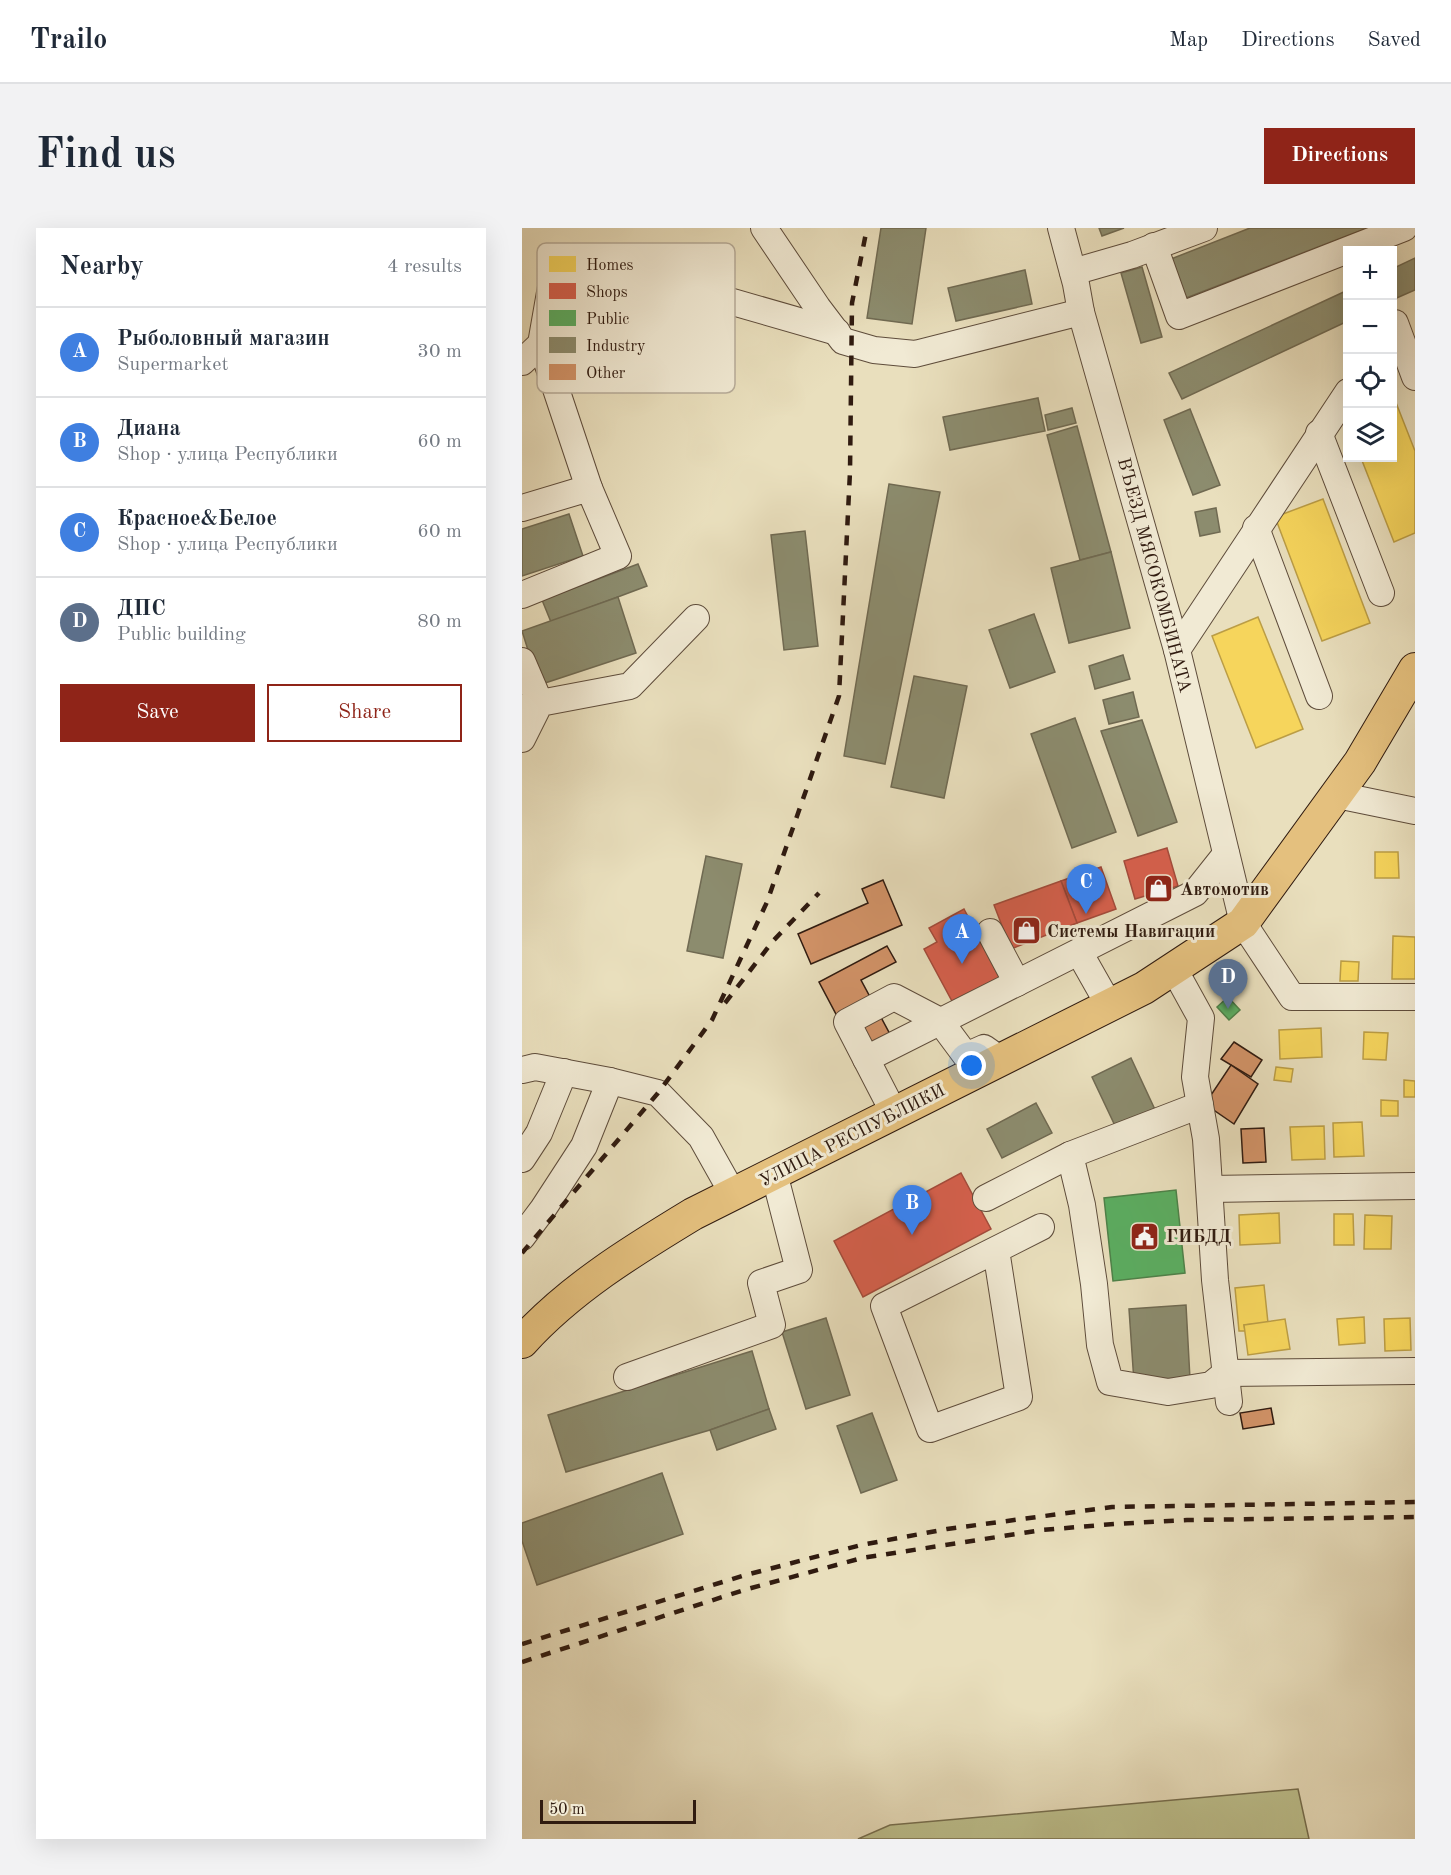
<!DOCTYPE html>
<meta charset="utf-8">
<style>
:root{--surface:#fff;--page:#f2f2f3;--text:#1f2937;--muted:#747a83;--line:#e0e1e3;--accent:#8f2418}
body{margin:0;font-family:"Old Standard TT",serif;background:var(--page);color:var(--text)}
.controls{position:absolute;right:18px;top:18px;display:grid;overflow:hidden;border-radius:0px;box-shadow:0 6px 24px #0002}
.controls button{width:54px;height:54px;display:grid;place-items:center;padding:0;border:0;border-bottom:2px solid var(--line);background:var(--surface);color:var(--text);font:30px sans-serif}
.scale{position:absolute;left:18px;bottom:15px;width:156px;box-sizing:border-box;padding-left:6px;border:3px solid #301b10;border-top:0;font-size:16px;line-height:21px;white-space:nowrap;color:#301b10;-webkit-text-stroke:4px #f1ead4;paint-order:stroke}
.you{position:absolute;left:450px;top:838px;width:21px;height:21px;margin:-15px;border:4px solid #fff;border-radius:50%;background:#1a73e8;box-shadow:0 0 0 9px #1a73e833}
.badge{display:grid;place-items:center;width:39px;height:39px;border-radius:50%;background:var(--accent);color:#fff;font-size:20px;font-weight:700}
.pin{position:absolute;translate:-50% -50px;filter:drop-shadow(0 2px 3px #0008)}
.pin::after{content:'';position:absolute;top:32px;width:21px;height:18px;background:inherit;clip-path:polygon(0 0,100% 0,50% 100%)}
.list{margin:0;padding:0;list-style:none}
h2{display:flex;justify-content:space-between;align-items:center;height:78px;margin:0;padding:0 24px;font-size:26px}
h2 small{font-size:20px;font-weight:400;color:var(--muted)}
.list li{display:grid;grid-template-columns:39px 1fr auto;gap:18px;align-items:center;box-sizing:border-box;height:90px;padding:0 24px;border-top:2px solid var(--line)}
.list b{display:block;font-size:22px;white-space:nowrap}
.list p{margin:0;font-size:20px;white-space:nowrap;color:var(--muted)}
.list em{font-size:20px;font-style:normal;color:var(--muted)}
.actions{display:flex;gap:12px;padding:18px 24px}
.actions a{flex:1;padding:14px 0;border:2px solid var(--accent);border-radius:0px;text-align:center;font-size:21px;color:var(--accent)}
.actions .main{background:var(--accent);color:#fff}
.icon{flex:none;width:33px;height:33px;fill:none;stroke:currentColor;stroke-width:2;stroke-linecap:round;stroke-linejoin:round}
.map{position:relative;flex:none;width:893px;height:1611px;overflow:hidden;border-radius:0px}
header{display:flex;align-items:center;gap:36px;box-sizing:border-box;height:84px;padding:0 30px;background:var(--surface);border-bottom:2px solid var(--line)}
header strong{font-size:28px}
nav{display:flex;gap:33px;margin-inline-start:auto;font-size:21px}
.intro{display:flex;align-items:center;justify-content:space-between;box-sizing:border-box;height:144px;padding:0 36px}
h1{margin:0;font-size:42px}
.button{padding:15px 27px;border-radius:0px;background:var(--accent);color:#fff;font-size:21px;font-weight:700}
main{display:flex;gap:36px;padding:0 36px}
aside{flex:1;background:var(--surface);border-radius:0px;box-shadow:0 6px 24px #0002}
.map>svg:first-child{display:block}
.green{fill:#bdc08d;stroke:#766e4e;stroke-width:1.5}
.homes{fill:#f6d55c;stroke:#bb9d45;stroke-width:1.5}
.shops{fill:#d6604d;stroke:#a44b3b;stroke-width:1.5}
.public{fill:#5aae61;stroke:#4d8249;stroke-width:1.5}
.industry{fill:#8c8c6e;stroke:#706a52;stroke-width:1.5}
.building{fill:#d29368;stroke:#301b10;stroke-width:1.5}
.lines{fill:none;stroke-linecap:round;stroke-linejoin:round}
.minor-casing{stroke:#5e4c3b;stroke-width:28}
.major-casing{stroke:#301b10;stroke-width:34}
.minor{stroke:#f1ead4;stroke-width:26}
.major{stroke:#e4c07e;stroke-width:32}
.rail{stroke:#301b10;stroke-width:4.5;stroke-dasharray:10 10;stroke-linecap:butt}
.labels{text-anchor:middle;stroke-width:6;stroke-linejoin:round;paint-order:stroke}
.street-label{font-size:18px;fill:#301b10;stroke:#f1ead4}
.poi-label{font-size:18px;font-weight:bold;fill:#301b10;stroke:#f1ead4;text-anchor:start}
.key{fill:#f1ead4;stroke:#b7ac99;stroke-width:1.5}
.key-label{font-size:16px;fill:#301b10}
</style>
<header>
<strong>Trailo</strong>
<nav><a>Map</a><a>Directions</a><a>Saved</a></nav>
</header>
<div class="intro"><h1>Find us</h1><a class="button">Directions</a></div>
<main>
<aside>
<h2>Nearby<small>4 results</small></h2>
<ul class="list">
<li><span class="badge" style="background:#3f7fe0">A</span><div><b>Рыболовный магазин</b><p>Supermarket</p></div><em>30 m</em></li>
<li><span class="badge" style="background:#3f7fe0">B</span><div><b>Диана</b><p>Shop · улица Республики</p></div><em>60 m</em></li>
<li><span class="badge" style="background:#3f7fe0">C</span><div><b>Красное&amp;Белое</b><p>Shop · улица Республики</p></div><em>60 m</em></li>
<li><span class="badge" style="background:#5c6f8a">D</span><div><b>ДПС</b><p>Public building</p></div><em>80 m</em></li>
</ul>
<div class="actions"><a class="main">Save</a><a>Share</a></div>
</aside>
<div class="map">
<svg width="893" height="1611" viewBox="0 0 893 1611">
<rect width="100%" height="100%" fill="#e9dfbd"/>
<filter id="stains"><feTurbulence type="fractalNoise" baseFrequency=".00333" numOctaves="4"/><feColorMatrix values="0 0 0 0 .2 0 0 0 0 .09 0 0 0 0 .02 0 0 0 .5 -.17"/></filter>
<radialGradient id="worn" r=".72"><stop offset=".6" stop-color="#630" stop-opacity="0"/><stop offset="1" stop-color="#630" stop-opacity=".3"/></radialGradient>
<polygon class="green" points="776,1561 787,1611 336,1611 368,1597"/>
<g class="homes">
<polygon points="871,167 893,223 893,305 872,314 839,230 870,230"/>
<polygon points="801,271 848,395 800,413 753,289"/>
<polygon points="736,389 781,501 734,520 690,408"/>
<polygon points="853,624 876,624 877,650 853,650"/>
<polygon points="871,708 893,709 893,751 870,751"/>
<polygon points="819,733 837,734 836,753 818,753"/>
<polygon points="799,800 800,829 758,831 757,802"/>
<polygon points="842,804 866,805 864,832 841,831"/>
<polygon points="754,839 771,841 769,854 752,852"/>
<polygon points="882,852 893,853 893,869 882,869"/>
<polygon points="859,872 876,873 876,888 859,888"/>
<polygon points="840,894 842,928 812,929 811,895"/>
<polygon points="802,898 803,931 770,932 768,899"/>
<polygon points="757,985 758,1015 718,1017 717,987"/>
<polygon points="812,986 831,986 832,1017 812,1017"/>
<polygon points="843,987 870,988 869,1021 842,1021"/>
<polygon points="742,1057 746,1095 722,1097 723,1103 717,1103 713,1060"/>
<polygon points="842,1089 843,1115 817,1117 815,1091"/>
<polygon points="888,1090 889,1122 863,1123 862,1091"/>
<polygon points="763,1091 768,1121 726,1127 722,1097"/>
</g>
<g class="shops">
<polygon points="645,620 656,658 613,671 602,633"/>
<polygon points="579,639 594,681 555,695 539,653"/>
<polygon points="539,653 555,695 489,721 472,677"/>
<polygon points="442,681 478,750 431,775 402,721 415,714 407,700"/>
<polygon points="439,945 469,1001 341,1069 312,1013"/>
</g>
<g class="public">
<polygon points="706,769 718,782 707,792 695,779"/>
<polygon points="654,962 663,1045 591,1053 582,970"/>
</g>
<g class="industry">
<polygon points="359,0 404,0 390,96 345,90"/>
<polygon points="577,0 602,0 580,8"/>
<polygon points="728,0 845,0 664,70 649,31"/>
<polygon points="893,30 893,62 870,72 870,41"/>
<polygon points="620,39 640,109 619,115 599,45"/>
<polygon points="503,42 510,76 434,93 426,60"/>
<polygon points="826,62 826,93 660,171 647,145"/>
<polygon points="516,170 523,203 428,222 421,189"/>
<polygon points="550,180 554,195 526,202 523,187"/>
<polygon points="668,181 698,257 671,267 642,192"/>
<polygon points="555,198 589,324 558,332 525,207"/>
<polygon points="367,256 418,264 363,536 322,528"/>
<polygon points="694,280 698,304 678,308 673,284"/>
<polygon points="47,286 61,328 0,348 0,301"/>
<polygon points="283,303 296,418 262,422 249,307"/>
<polygon points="589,324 608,400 547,415 529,340"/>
<polygon points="116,336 125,358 29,394 20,372"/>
<polygon points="96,369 114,425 17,457 0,403"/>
<polygon points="512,386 533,444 488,460 467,402"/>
<polygon points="601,427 608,451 573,461 567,438"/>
<polygon points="392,448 445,458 422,570 369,559"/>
<polygon points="611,464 617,489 587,496 581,472"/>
<polygon points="553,490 594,604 550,620 509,506"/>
<polygon points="620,492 655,594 616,608 579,503"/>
<polygon points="184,628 220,636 201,730 165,723"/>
<polygon points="609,830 635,886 596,904 570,849"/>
<polygon points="514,875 530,905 480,930 465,901"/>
<polygon points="664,1077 668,1151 612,1154 607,1081"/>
<polygon points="304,1090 328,1167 284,1181 260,1104"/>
<polygon points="230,1123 247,1181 188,1202 44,1244 26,1187"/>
<polygon points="247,1181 254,1201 195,1222 188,1202"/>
<polygon points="350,1185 375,1252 339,1265 315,1198"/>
<polygon points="140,1245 161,1306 15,1357 0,1313 0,1295"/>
</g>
<g class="building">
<polygon points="361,652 380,697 289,736 276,706 346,675 340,661"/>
<polygon points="365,718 374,734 339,752 377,823 343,841 297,754"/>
<polygon points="712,814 740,832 729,849 699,831"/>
<polygon points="709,837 736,856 712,896 683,876"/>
<polygon points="742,900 744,934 721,935 719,901"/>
<polygon points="749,1180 752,1196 721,1201 718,1185"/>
</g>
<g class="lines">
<defs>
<g id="minor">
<polyline points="242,0 296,80 321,113 352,122 393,126 559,84"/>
<polyline points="539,0 554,56 559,84 655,422 721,695 770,769 893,769"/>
<polyline points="632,18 657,88 882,0"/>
<polyline points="551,44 610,27 682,0"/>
<polyline points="870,99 873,95 893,149"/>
<polyline points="19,116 67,260"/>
<polyline points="0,134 19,116 33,36 176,64 315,104"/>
<polyline points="797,205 859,365"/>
<polyline points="0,280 67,260 96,328 0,367"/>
<polyline points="734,300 797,468"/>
<polyline points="655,422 826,164"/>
<polyline points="0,433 18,475 1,480"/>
<polyline points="0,511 18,475 108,458 174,390"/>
<polyline points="815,567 893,583"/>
<polyline points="468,704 495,755"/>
<polyline points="557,724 587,777"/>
<polyline points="652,741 679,790 673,849 684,911 693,1052 707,1174"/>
<polyline points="344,831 673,665 704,626"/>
<polyline points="0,842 13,839 88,853 136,865 179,909 211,966"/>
<polyline points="678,877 548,927 560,977 572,1056 578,1117 588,1154 646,1164 689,1157 704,1145"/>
<polyline points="372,885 325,794 372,769 418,793 444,828 462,820 479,832"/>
<polyline points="0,931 17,905 42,844"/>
<polyline points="688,961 893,958"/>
<polyline points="464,970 548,927"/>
<polyline points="0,1009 21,981 62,918 88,853"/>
<polyline points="474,1022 497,1169 408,1201 362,1078 519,999"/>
<polyline points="704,1145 893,1143"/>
<polyline points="105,1149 250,1097 239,1055 277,1042 252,945"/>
</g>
<path id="major" d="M0,1114C48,1061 110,1023 171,986L622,760L721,695L838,534L893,441"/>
</defs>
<use href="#minor" class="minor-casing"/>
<use href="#major" class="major-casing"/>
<use href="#minor" class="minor"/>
<use href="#major" class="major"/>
<g class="rail">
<polyline points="203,775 251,713 297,665"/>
<polyline points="0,1025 136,865 190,792 245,674 317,468 328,244 330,75 345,0"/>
<polyline points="0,1416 220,1348 339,1317 425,1301 590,1279 893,1274"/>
<polyline points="0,1434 222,1362 340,1330 520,1302 592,1296 665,1292 893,1289"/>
</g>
</g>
<defs>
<symbol id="shop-square" viewBox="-11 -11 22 22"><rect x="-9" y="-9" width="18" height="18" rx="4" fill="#8f2418" stroke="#f1ead4"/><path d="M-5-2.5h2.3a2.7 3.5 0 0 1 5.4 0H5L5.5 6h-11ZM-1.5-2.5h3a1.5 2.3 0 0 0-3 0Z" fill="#fff"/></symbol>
<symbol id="civic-square" viewBox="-11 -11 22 22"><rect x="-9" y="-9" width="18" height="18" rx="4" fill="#8f2418" stroke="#f1ead4"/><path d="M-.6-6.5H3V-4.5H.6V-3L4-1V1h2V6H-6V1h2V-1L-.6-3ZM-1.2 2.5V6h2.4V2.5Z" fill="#fff"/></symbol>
</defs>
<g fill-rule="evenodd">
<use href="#shop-square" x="620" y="644" width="33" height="33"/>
<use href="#shop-square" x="488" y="686" width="33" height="33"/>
<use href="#civic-square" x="606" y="992" width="33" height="33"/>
</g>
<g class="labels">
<g class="street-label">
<text transform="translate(633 347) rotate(75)" y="6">ВЪЕЗД МЯСОКОМБИНАТА</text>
<text transform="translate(330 907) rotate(-27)" y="6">УЛИЦА РЕСПУБЛИКИ</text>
</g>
<g class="poi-label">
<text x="658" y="667">Автомотив</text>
<text x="525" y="709">Системы Навигации</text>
<text x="644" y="1014">ГИБДД</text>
</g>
</g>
<rect x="15" y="15" width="198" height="150" rx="9" class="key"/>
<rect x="27" y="28" width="27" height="16" fill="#f6d55c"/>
<rect x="27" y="55" width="27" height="16" fill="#d6604d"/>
<rect x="27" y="82" width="27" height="16" fill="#5aae61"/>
<rect x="27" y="109" width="27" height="16" fill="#8c8c6e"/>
<rect x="27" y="136" width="27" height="16" fill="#d29368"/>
<g class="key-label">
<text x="64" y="42">Homes</text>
<text x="64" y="69">Shops</text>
<text x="64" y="96">Public</text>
<text x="64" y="123">Industry</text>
<text x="64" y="150">Other</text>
</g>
<rect width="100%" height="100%" filter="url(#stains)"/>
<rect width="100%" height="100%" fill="url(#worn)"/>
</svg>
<div class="controls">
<button>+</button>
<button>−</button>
<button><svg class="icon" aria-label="locate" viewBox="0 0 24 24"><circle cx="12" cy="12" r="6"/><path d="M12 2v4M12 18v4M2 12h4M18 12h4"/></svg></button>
<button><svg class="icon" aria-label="layers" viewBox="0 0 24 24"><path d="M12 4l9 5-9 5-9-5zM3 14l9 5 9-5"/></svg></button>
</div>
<div class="scale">50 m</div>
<div class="you"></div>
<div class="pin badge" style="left:440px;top:736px;background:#3f7fe0">A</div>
<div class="pin badge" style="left:390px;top:1007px;background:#3f7fe0">B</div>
<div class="pin badge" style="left:564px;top:686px;background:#3f7fe0">C</div>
<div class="pin badge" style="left:706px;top:781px;background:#5c6f8a">D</div>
</div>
</main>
